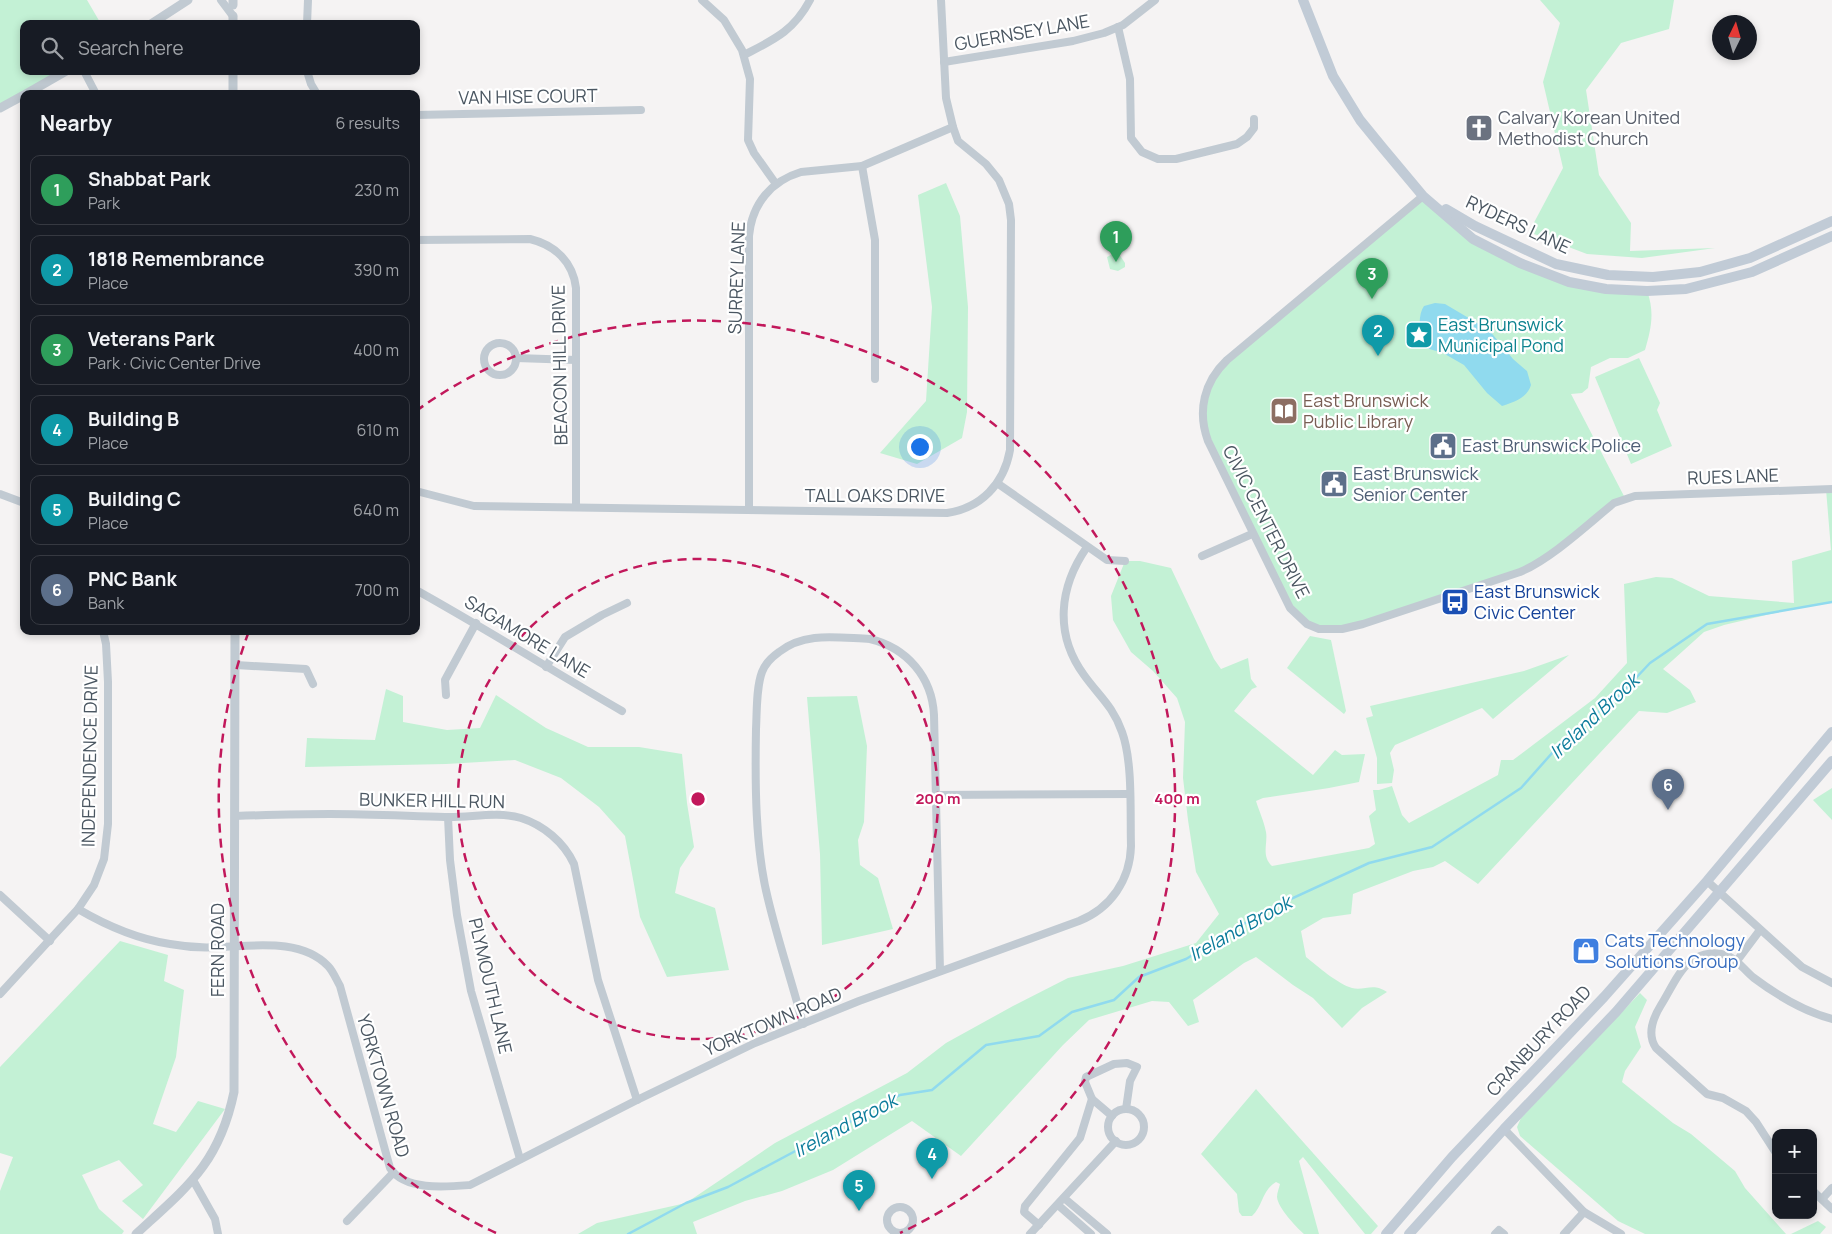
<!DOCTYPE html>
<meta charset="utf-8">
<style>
:root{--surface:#171b24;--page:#20242c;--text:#f1f3f6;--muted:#9ea1a6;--line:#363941;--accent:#8c9099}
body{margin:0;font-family:Manrope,sans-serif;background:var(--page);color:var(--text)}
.controls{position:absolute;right:15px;bottom:15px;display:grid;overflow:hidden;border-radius:10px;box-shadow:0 2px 8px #0003}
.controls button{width:45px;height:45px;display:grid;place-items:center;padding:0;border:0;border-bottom:1px solid var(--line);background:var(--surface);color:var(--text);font:25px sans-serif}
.compass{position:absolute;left:1712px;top:15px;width:45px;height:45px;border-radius:50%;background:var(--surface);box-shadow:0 2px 8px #0003;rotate:5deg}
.you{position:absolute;left:919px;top:446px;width:18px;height:18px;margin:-12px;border:4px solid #fff;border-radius:50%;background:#1a73e8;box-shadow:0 0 0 8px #1a73e833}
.badge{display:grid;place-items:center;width:32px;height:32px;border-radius:50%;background:var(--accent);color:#fff;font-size:16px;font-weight:700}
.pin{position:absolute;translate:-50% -41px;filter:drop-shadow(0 1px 2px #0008)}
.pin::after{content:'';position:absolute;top:26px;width:18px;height:15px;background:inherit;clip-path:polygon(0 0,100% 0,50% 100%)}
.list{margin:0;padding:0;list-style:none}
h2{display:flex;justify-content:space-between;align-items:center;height:65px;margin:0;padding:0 20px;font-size:21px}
h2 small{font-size:16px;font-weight:400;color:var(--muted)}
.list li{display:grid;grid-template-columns:32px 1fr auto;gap:15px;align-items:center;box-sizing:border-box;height:70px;margin:0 10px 10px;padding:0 10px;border:1px solid var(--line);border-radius:10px}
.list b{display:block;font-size:19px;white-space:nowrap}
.list p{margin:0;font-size:16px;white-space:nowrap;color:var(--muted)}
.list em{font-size:16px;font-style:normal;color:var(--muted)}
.icon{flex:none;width:28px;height:28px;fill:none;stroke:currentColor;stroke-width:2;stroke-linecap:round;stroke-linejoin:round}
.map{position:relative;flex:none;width:1832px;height:1234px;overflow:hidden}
.search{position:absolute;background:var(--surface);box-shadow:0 2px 8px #0003;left:20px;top:20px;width:400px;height:55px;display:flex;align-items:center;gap:12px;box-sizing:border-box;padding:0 18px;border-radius:10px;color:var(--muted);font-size:19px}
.panel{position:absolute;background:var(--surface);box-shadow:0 2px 8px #0003;left:20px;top:90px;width:400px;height:545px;border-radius:10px}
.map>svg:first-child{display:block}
.green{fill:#c3f1d5}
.water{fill:#90daee}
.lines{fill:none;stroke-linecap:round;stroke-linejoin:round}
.stream{stroke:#90daee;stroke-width:2.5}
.minor{stroke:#c1cad2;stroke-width:8}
.tertiary{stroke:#c1cad2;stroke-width:9}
.secondary{stroke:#c1cbd6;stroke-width:10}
.ring{fill:none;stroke:#c2185b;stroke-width:2.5;stroke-dasharray:9 6}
.labels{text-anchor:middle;stroke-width:4.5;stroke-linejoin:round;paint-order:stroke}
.street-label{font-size:18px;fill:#4a5661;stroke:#fff}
.worship-label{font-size:18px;fill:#5b616d;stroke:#fff;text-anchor:start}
.culture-label{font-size:18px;fill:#0d838f;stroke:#fff;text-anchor:start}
.education-label{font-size:18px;fill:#785e54;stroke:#fff;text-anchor:start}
.service-label{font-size:18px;fill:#4e5e75;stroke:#fff;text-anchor:start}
.transit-label{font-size:18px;fill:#164399;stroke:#fff;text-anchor:start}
.shop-label{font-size:18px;fill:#366cbe;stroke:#fff;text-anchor:start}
.water-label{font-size:19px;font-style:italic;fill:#0c7c9b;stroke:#fff}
.centre{fill:#c2185b;stroke:#fff;stroke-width:2.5}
.ring-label{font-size:15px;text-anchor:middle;font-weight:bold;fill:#c2185b;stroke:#fff;stroke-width:4.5;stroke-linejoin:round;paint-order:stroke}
</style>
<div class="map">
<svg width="1832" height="1234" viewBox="0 0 1832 1234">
<rect width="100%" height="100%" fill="#f5f3f3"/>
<g class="green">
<polygon points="0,0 87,0 101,24 24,24 24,71 65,71 0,108"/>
<polygon points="1540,0 1674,0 1669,29 1621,43 1586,90 1599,175 1631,223 1630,251 1715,248 1642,258 1587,254 1529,232 1563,168 1543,82 1560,23"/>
<polygon points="946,183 960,216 968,307 967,412 962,438 917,464 880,453 926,401 932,307 918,195"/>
<path d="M1423,196L1473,239L1569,283L1647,291C1655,312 1651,330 1645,350L1628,358H1610L1591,367L1588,388L1582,393L1571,394L1625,498L1531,568L1342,629L1307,624L1298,617L1208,441L1202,413L1215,372Z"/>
<polygon points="1116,252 1119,254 1125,263 1125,267 1118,271 1110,269 1107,257"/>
<polygon points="1639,358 1660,403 1657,410 1672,446 1631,464 1595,377"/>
<path d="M1826,489H1832V602L1800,607L1724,625L1704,632L1663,669L1690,690L1696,702L1667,713L1639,711L1478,884L1445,861L1433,867L1413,871L1353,894L1351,914L1323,918L1301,931L1306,957C1317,966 1338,984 1352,988C1365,991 1373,982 1387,992L1362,1008L1342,1028L1313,998L1293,985L1256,957L1244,963L1193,1000L1199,1022L1188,1026L1169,1002L1152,1001L1089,1020L1063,1045L961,1156L912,1121L833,1170L782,1191L745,1201L693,1222L697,1234H578L597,1223L686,1203L775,1143L907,1073L946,1043L1013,1006L1068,978L1123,966L1196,943L1219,914L1196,872L1188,820L1183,778L1185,722L1177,698L1153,671L1131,652L1113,620L1111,596L1125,561H1140L1171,568L1214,659L1221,669L1248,658L1251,679L1257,687L1252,689L1234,711L1313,775L1335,750L1342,755L1365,754L1359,782L1329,788L1263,798L1256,801C1259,811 1264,821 1266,832C1268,843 1261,856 1272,866L1369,848L1375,844L1369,816L1376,810L1373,790H1379L1392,786L1402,815L1409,823L1498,775L1501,760H1513L1595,698L1627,663L1624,584L1656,577L1672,578L1709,596L1794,603L1792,561L1831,550Z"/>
<polygon points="1310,636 1331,640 1346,711 1344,714 1287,668"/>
<polygon points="1569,655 1493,719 1482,708 1395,745 1390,753 1394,770 1392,783 1377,784 1377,758 1366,718 1373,716 1370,706 1524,671"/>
<polygon points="386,689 403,696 403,722 447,730 480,728 496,695 546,728 588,747 639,747 682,754 687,803 694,847 680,868 675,893 715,908 729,970 667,977 640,917 625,836 599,807 561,778 515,760 446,764 305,767 307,738 375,740"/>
<polygon points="857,696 867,746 864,822 858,840 860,865 878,878 893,929 822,945 820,854 807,697"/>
<polygon points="1832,788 1832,820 1813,800"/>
<polygon points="120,941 168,955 164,981 184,990 176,1057 153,1124 176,1132 198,1101 225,1109 143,1219 122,1201 143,1185 119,1160 82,1175 99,1209 124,1231 122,1234 0,1234 0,1191 13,1157 0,1153 0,1067"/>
<polygon points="1640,993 1647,1000 1635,1027 1641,1047 1625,1071 1622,1082 1673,1123 1691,1134 1735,1171 1745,1188 1786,1234 1645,1234 1618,1221 1520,1136 1517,1127 1521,1118"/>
<path d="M1256,1089L1378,1226L1371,1234H1365L1303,1157L1299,1161L1319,1234H1304C1296,1227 1278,1208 1277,1197C1277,1193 1279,1188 1280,1184L1276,1182C1262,1190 1263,1206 1252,1216H1242L1239,1212L1237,1194L1201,1154Z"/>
<polygon points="1818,1221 1826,1227 1820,1234 1791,1234"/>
</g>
<path class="water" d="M1435,303L1445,304L1489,330L1513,359L1527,371L1531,385C1527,398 1514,402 1502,406L1487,393L1464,365L1443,353L1426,348C1419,337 1417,316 1424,306Z"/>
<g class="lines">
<polyline class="stream" points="628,1234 686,1203 728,1187 900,1095 932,1090 986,1045 1039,1036 1072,1012 1114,1000 1139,977 1186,959 1267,910 1369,863 1432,847 1521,788 1569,734 1617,698 1650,663 1707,624 1832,602"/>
<g class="minor">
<polyline points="221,0 233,16"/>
<polyline points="702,0 724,20 742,50 750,79 748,140 754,153 776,184"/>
<polyline points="307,24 308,0"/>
<polyline points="1118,27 1130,79 1131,138 1142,152 1158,159 1176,159 1237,144 1247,137 1254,128 1254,119"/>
<path d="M744,55C773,40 794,31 810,0"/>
<polyline points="944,62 1073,41 1104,33 1123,25 1155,0"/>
<polyline points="84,71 96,94"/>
<polyline points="307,71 311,84 317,94"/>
<polyline points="416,115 641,110"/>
<polyline points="862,166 875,240 875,379"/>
<path d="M1423,196L1227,360C1204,382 1197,411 1208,441L1290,608L1307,624L1319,629H1342L1363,624L1520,572C1551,559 1587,525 1614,503L1635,496L1832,489"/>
<path d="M416,240L530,239C555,245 573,262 576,288V507"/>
<circle cx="500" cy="359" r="16"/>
<polyline points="516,358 576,360"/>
<polyline points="997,483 1107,560 1125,561"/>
<path d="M416,491L474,506L947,513C981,508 1004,484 1010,450L1011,220L1009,204L999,180L986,164L958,141L953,127L946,98L941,0"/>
<polyline points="0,494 24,503"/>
<path d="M749,510V236C752,204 771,181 801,172L862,166L953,127"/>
<polyline points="1202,556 1252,534"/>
<path d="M416,590C486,629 553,671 622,711"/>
<polyline points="236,665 306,669 313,684"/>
<polyline points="546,667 565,637 602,615 627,603"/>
<polyline points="446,695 445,680 476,623"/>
<polyline points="936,795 1129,794"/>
<path d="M235,816C267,815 299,814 330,814C368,814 407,816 445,817C470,818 496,811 521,818C543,825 564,842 574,864L598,980L637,1100"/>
<polyline points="448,817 450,860 457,915 471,991 520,1159"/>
<polyline points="1707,881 1802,967 1832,983"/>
<polyline points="0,895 50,941"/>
<path d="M78,909C107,926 137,939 170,944C186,947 203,948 219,947C254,946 301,938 328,966C333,971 336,979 340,986L390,1168C405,1191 446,1187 470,1185L637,1100L755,1043L859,1001L1079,921C1111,908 1130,880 1131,846C1130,813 1133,762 1122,732C1113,706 1099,696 1084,675C1054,634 1059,587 1087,547"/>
<polyline points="1736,962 1760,930"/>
<polyline points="0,994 78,909 94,885 104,859 108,824 108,682 106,644 103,631"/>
<path d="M803,1024C792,982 778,941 768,899C755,848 755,782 756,729C757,712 756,688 762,672C765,664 772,657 779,652C805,631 839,638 870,639C907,648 932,677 934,715L940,971"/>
<polyline points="1092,1099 1112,1116"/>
<circle cx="1126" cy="1127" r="18"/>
<polyline points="1504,1129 1584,1212 1621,1234"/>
<path d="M1776,1153L1756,1122L1746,1111L1723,1098L1707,1094L1656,1048C1647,1035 1653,1018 1661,1005C1670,991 1678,971 1691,961C1702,953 1716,951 1728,956C1738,960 1745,971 1754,978C1778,996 1803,1011 1832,1019"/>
<polyline points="193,1180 215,1219 218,1234"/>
<polyline points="1813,1191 1832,1209"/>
<polyline points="1064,1198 1107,1234"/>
<polyline points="1822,1199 1832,1188"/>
<polyline points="1058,1205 1091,1234"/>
<circle cx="900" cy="1220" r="13"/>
<polyline points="347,1221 393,1173"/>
<polyline points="1039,1225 1024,1212 1025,1206 1080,1138 1092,1099 1085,1082 1086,1077 1114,1064 1127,1063 1137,1067 1130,1081 1126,1109"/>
<polyline points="1030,1234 1116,1141"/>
<polyline points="1495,1234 1499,1230 1504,1234"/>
<polyline points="1564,1234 1584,1212"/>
</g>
<g class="tertiary">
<polyline points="233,5 233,0"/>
<polyline points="151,24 188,0"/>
<polyline points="233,24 233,16"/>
<polyline points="26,94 66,71"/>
<polyline points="233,94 233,71"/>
<polyline points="0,108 24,95"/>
<path d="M136,1234C187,1187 219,1164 234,1092L235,631"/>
</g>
<g class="secondary">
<polyline points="1303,0 1333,76 1360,120 1382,147 1423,196 1473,239 1520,263 1569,282 1606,289 1647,291 1686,289 1752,272 1832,236"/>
<polyline points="1446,209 1475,226 1556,264 1608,275 1653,277 1700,272 1750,258 1832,221"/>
<polyline points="1386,1234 1452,1157 1604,997 1707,881 1832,732"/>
<polyline points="1409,1234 1504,1129 1616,1012 1832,761"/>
</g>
</g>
<g class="ring">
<circle cx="698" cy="799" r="240"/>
<path d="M496 1233A479 479 0 0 1 249 631M416 411A479 479 0 1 1 900 1233"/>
</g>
<defs>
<symbol id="church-square" viewBox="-11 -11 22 22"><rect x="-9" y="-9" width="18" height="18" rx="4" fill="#6b7280" stroke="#fff"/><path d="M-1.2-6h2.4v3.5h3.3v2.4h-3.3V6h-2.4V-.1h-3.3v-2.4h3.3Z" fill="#fff"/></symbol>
<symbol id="sight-square" viewBox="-11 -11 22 22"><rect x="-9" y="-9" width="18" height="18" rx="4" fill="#0f9aa8" stroke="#fff"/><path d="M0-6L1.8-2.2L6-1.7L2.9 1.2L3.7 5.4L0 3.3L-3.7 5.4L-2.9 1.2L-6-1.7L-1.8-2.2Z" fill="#fff"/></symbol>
<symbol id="library-square" viewBox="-11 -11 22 22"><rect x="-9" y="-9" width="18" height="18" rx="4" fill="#8d6e63" stroke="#fff"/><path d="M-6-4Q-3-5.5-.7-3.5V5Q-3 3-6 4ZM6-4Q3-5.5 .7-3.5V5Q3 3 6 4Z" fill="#fff"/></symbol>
<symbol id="civic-square" viewBox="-11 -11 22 22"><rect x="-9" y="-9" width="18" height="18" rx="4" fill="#5c6f8a" stroke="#fff"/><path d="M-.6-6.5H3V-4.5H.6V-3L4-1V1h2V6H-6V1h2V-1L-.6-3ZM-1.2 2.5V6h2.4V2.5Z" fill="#fff"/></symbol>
<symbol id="bus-square" viewBox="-11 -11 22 22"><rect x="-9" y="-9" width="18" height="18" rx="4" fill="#1a4fb4" stroke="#fff"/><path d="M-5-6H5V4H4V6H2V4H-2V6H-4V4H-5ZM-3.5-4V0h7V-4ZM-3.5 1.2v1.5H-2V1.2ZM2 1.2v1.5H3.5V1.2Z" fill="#fff"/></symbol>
<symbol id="shop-square" viewBox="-11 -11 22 22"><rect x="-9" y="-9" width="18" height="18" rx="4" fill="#3f7fe0" stroke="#fff"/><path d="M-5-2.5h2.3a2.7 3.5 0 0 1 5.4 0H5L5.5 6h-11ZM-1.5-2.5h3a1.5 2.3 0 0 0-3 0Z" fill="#fff"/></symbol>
</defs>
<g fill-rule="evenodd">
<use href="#church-square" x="1463" y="112" width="32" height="32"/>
<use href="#sight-square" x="1403" y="319" width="32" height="32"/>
<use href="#library-square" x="1268" y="395" width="32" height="32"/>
<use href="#civic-square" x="1427" y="430" width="32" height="32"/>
<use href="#civic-square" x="1318" y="468" width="32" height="32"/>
<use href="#bus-square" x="1439" y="586" width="32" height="32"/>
<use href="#shop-square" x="1570" y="935" width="32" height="32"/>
</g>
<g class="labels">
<g class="street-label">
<text transform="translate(1022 33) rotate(-10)" y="6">GUERNSEY LANE</text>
<text transform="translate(528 97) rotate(-1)" y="6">VAN HISE COURT</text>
<text transform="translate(1518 225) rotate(25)" y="6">RYDERS LANE</text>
<text transform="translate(737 278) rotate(-88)" y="6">SURREY LANE</text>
<text transform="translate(560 365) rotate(-91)" y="6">BEACON HILL DRIVE</text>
<text transform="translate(1733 477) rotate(-2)" y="6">RUES LANE</text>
<text x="875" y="502">TALL OAKS DRIVE</text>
<text transform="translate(1266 522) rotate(63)" y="6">CIVIC CENTER DRIVE</text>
<text transform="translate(527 637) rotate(31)" y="6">SAGAMORE LANE</text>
<text transform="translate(90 756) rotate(-89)" y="6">INDEPENDENCE DRIVE</text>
<text transform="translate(432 801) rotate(1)" y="6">BUNKER HILL RUN</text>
<text transform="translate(218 950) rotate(-90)" y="6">FERN ROAD</text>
<text transform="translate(490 986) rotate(77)" y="6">PLYMOUTH LANE</text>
<text transform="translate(773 1022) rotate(-23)" y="6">YORKTOWN ROAD</text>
<text transform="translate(1539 1041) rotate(-47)" y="6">CRANBURY ROAD</text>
<text transform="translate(383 1086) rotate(74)" y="6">YORKTOWN ROAD</text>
</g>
<g class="worship-label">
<text x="1498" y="124">Calvary Korean United<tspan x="1498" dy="21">Methodist Church</tspan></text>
</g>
<g class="culture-label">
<text x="1438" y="331">East Brunswick<tspan x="1438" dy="21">Municipal Pond</tspan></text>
</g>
<g class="education-label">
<text x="1303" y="407">East Brunswick<tspan x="1303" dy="21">Public Library</tspan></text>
</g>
<g class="service-label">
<text x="1462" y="452">East Brunswick Police</text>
<text x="1353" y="480">East Brunswick<tspan x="1353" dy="21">Senior Center</tspan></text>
</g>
<g class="transit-label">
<text x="1474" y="598">East Brunswick<tspan x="1474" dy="21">Civic Center</tspan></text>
</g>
<g class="shop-label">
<text x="1605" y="947">Cats Technology<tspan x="1605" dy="21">Solutions Group</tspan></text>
</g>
<g class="water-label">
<text transform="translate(1594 716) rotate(-43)" y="7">Ireland Brook</text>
<text transform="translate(1240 928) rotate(-29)" y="7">Ireland Brook</text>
<text transform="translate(845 1125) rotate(-28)" y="7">Ireland Brook</text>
</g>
</g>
<circle cx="698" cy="799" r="8" class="centre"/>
<g class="ring-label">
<text x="938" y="804">200 m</text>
<text x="1177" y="804">400 m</text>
</g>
</svg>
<div class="controls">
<button>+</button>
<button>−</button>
</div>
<svg class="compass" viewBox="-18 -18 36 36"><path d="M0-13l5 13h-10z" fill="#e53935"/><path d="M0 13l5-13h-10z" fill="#9ea1a6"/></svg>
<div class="you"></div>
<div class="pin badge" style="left:1116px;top:262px;background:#2e9e5b">1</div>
<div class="pin badge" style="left:1378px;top:356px;background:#0f9aa8">2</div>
<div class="pin badge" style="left:1372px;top:299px;background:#2e9e5b">3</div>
<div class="pin badge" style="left:932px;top:1179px;background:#0f9aa8">4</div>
<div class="pin badge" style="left:859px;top:1211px;background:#0f9aa8">5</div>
<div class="pin badge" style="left:1668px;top:810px;background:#5c6f8a">6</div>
<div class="search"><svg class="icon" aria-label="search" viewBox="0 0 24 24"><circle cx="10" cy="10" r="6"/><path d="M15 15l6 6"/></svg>Search here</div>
<section class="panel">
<h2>Nearby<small>6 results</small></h2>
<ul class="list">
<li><span class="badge" style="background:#2e9e5b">1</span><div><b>Shabbat Park</b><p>Park</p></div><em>230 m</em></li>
<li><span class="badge" style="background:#0f9aa8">2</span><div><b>1818 Remembrance</b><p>Place</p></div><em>390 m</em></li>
<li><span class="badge" style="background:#2e9e5b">3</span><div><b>Veterans Park</b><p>Park · Civic Center Drive</p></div><em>400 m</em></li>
<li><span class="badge" style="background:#0f9aa8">4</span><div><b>Building B</b><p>Place</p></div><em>610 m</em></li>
<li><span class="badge" style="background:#0f9aa8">5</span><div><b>Building C</b><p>Place</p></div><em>640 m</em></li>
<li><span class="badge" style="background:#5c6f8a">6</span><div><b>PNC Bank</b><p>Bank</p></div><em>700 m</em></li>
</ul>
</section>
</div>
